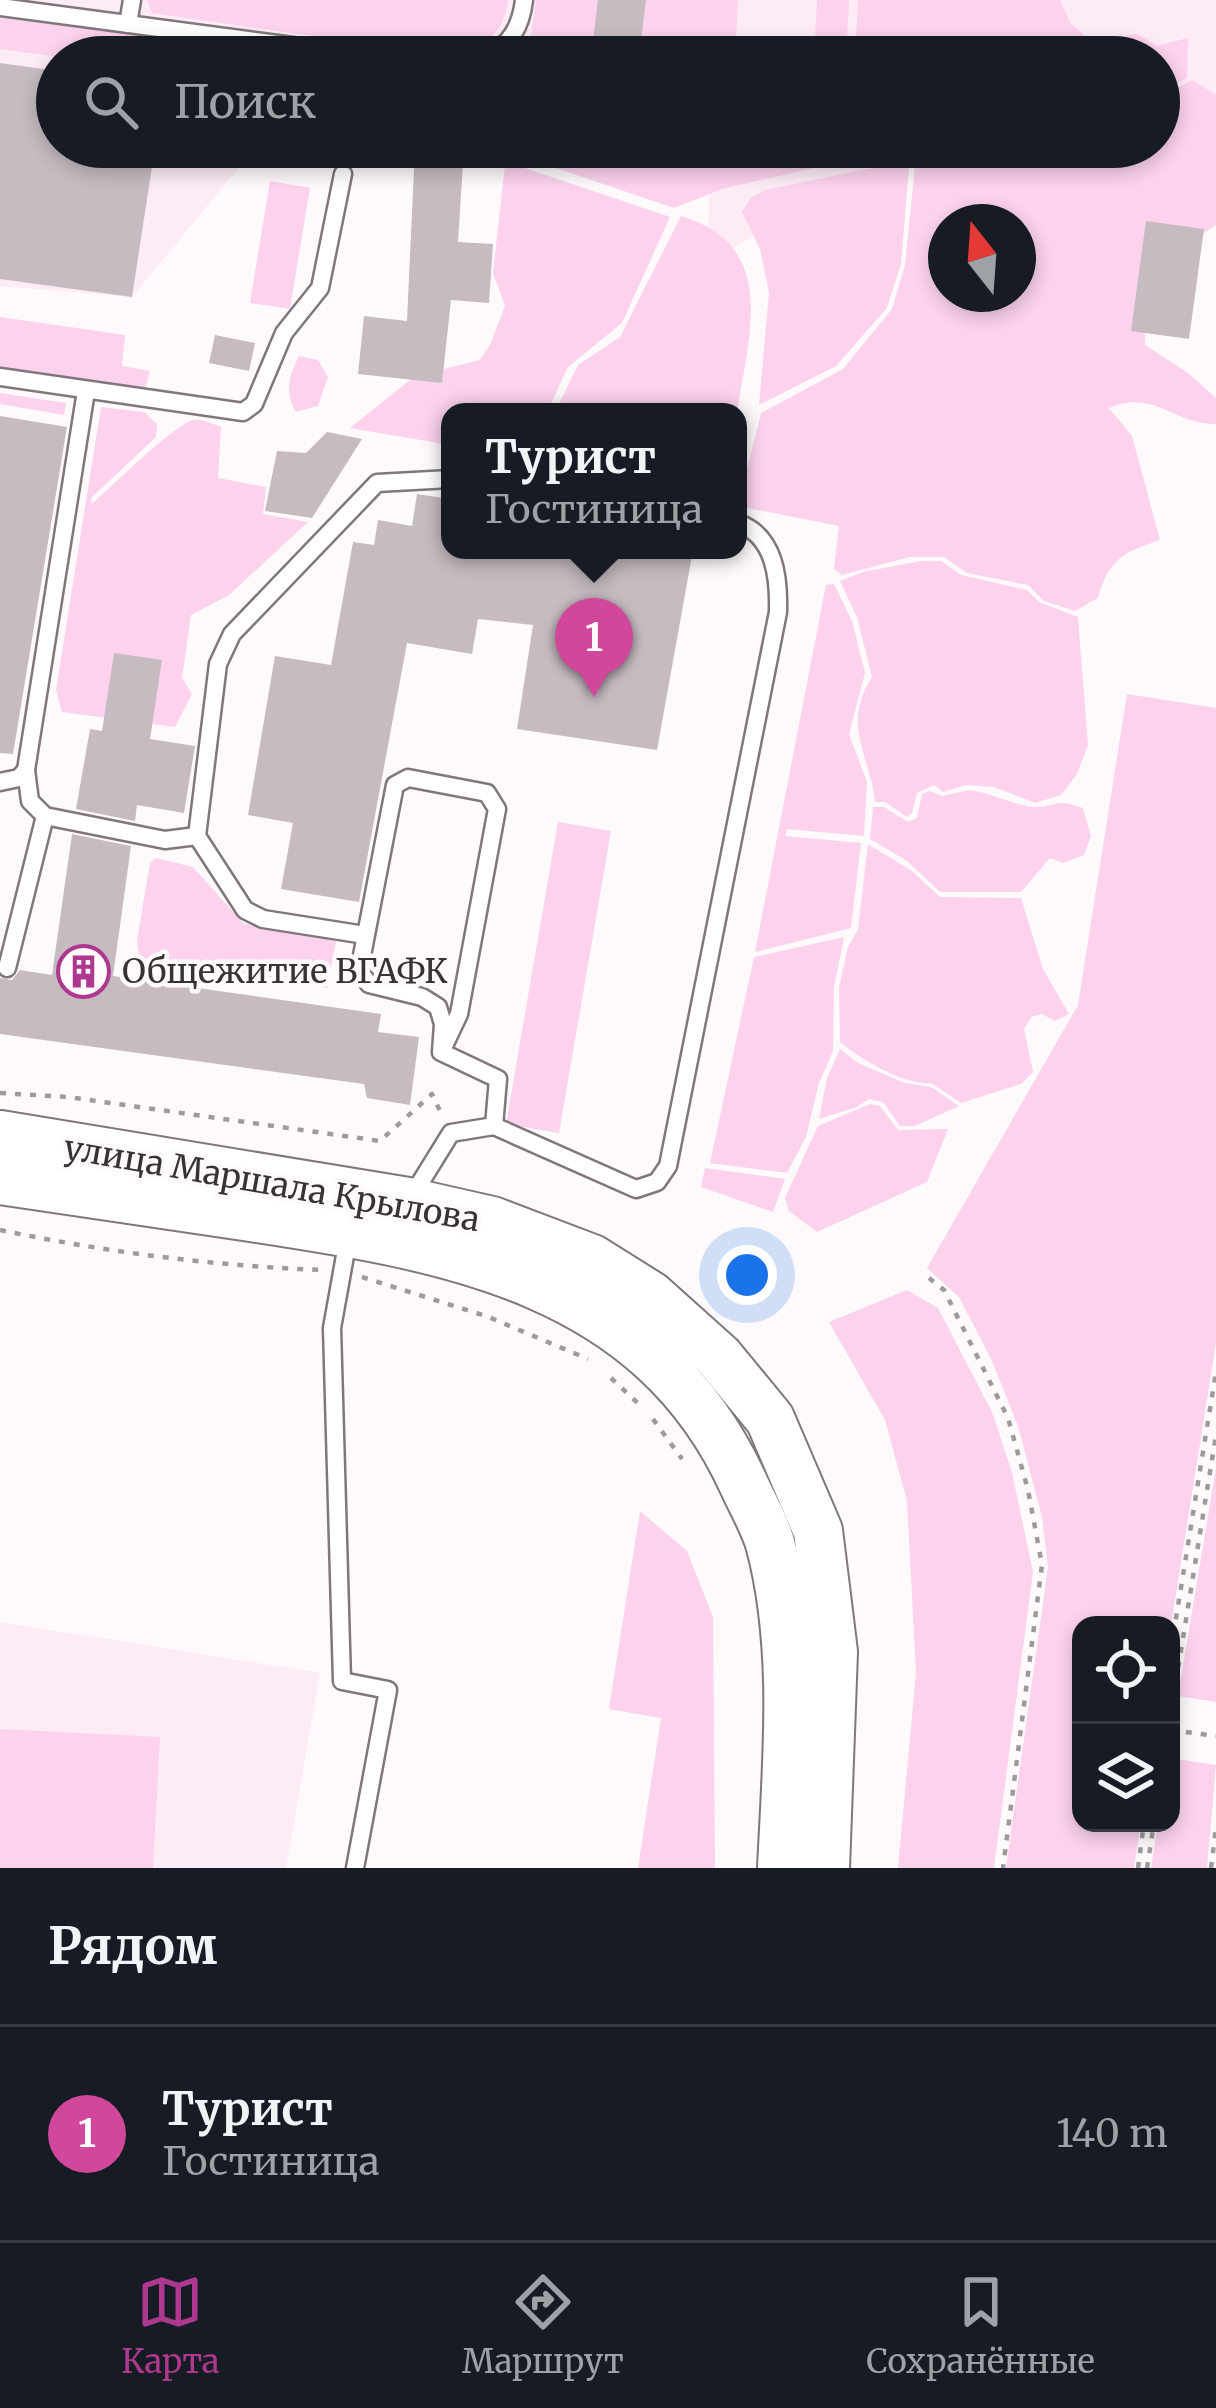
<!DOCTYPE html>
<html lang="ru">
<meta charset="utf-8">
<style>
:root{--surface:#171b24;--page:#242831;--text:#f1f3f6;--muted:#9ea1a6;--line:#363941;--accent:#ae388f}
body{margin:0;font-family:Merriweather,serif;background:var(--page);color:var(--text)}
.controls{position:absolute;right:36px;bottom:36px;display:grid;overflow:hidden;border-radius:24px;box-shadow:0 6px 18px #0003}
.controls button{width:108px;height:108px;display:grid;place-items:center;padding:0;border:0;border-bottom:3px solid var(--line);background:var(--surface);color:var(--text);font:60px sans-serif}
.compass{position:absolute;left:928px;top:204px;width:108px;height:108px;border-radius:50%;background:var(--surface);box-shadow:0 6px 18px #0003;rotate:343deg}
.you{position:absolute;left:747px;top:1275px;width:42px;height:42px;margin:-30px;border:9px solid #fff;border-radius:50%;background:#1a73e8;box-shadow:0 0 0 18px #1a73e833}
.badge{display:grid;place-items:center;width:78px;height:78px;border-radius:50%;background:var(--accent);color:#fff;font-size:39px;font-weight:700}
.pin{position:absolute;translate:-50% -99px;filter:drop-shadow(0 3px 6px #0008)}
.pin::after{content:'';position:absolute;top:63px;width:42px;height:36px;background:inherit;clip-path:polygon(0 0,100% 0,50% 100%)}
.popup{position:absolute;left:441px;top:403px;width:306px;height:156px;box-sizing:border-box;display:grid;place-content:center;border-radius:24px;background:var(--surface);filter:drop-shadow(0 3px 9px #0005);font-size:39px;white-space:nowrap;color:var(--muted)}
.popup b{font-size:45px;color:var(--text)}
.popup::after{content:'';position:absolute;left:50%;top:100%;margin-left:-24px;border:24px solid transparent;border-top-color:var(--surface)}
.list{margin:0;padding:0;list-style:none}
h2{display:flex;justify-content:space-between;align-items:center;height:156px;margin:0;padding:0 48px;font-size:51px}
h2 small{font-size:39px;font-weight:400;color:var(--muted)}
.list li{display:grid;grid-template-columns:78px 1fr auto;gap:36px;align-items:center;box-sizing:border-box;height:216px;padding:0 48px;border-top:3px solid var(--line)}
.list b{display:block;font-size:45px;white-space:nowrap}
.list p{margin:0;font-size:39px;white-space:nowrap;color:var(--muted)}
.list em{font-size:39px;font-style:normal;color:var(--muted)}
.icon{flex:none;width:66px;height:66px;fill:none;stroke:currentColor;stroke-width:2;stroke-linecap:round;stroke-linejoin:round}
.map{position:relative;flex:none;width:1216px;height:1868px;overflow:hidden}
.search{position:absolute;background:var(--surface);box-shadow:0 6px 18px #0003;left:36px;right:36px;top:36px;height:132px;display:flex;align-items:center;gap:30px;box-sizing:border-box;padding:0 42px;border-radius:66px;color:var(--muted);font-size:45px}
.sheet{height:372px;background:var(--surface)}
nav{display:flex;justify-content:space-around;align-items:center;box-sizing:border-box;height:168px;border-top:3px solid var(--line);background:var(--surface);font-size:33px;color:var(--muted)}
nav a{display:grid;justify-items:center;gap:6px}
nav .on{color:var(--accent)}
.map>svg:first-child{display:block}
.built{fill:#fdebf6}
.green{fill:#fcd2ed;fill-rule:evenodd}
.building{fill:#c5bbc1}
.lines{fill:none;stroke-linecap:round;stroke-linejoin:round}
.lane-casing{stroke:#80777c;stroke-width:21}
.secondary-casing{stroke:#80777c;stroke-width:52}
.path{stroke:#9d999c;stroke-width:4.5;stroke-dasharray:6 9;stroke-linecap:butt}
.lane{stroke:#fff;stroke-width:16}
.secondary{stroke:#fff;stroke-width:48}
.labels{text-anchor:middle;stroke-width:9;stroke-linejoin:round;paint-order:stroke}
.poi-label{font-size:33px;fill:#363235;stroke:#fefafc;text-anchor:start}
.street-label{font-size:33px;fill:#363235;stroke:#fefafc}
</style>
<div class="map">
<svg width="1216" height="1868" viewBox="0 0 1216 1868">
<rect width="100%" height="100%" fill="#fefafc"/>
<g class="built">
<polygon points="0,0 1216,0 1216,132 1159,115 1159,57 57,57 57,147 256,147 132,297 0,286"/>
<polygon points="711,147 906,147 707,263"/>
<polygon points="0,1622 320,1673 286,1868 0,1868"/>
</g>
<g class="green">
<path d="M147,0H508C502,43 477,49 438,54L152,13Z"/>
<polygon points="536,0 738,0 735,57 520,57 531,36"/>
<polygon points="817,0 849,0 846,57 814,57"/>
<polygon points="858,0 1060,0 1071,24 1090,40 1137,34 1157,46 1188,38 1187,78 1159,92 1159,57 855,57"/>
<polygon points="0,17 292,57 60,57 0,49"/>
<path d="M1192,80L1216,95V225L1186,245L1144,309L1145,345L1188,373L1216,398V424C1171,424 1155,389 1109,408L1132,436L1160,540C1122,553 1109,559 1098,598L1075,611L1044,601L1028,585L967,573L944,557H910L842,575L834,569L839,526L738,506L761,413L843,369L892,309L905,265L915,166L989,147H1159V98ZM946,222H1018V294H946Z"/>
<polygon points="507,147 729,147 801,155 808,147 841,147 840,162 725,188 674,208 523,157 522,167 670,217 622,323 568,367 547,412 450,412 450,445 350,428 415,376 480,360 490,345 505,306 493,273"/>
<path d="M850,147H971C930,158 890,156 849,164Z"/>
<polygon points="887,165 909,167 901,264 887,308 836,366 759,405 769,293 760,249 742,212 751,198 765,190"/>
<polygon points="270,181 310,188 290,309 250,303"/>
<path d="M681,216C779,245 749,335 737,412H555L578,365L620,337Z"/>
<polygon points="0,317 125,335 122,366 150,371 144,392 0,369"/>
<path d="M299,356L318,360L328,377L318,406L296,412C284,392 289,376 299,356Z"/>
<polygon points="0,393 66,403 64,415 0,404"/>
<path d="M101,407L144,412L157,424L156,437L91,498L92,504C110,488 177,422 194,420C203,419 212,424 221,427L218,478L266,487L263,514L308,522L229,595L191,615L182,678L192,694L175,727L62,712L56,690Z"/>
<path d="M921,561H941L961,575L1027,590L1039,602L1078,617L1088,745L1077,774L1061,795L1035,803L994,787L967,785L943,792L934,785L917,793L912,813L907,817L885,802H875C870,754 841,725 872,677L857,617L840,581L863,572Z"/>
<polygon points="834,584 852,621 865,673 849,734 867,782 864,836 787,829 785,836 861,843 851,928 755,952 826,585"/>
<polygon points="1127,694 1216,708 1216,1343 1171,1625 1081,1625 1081,1823 1141,1823 1134,1868 1006,1868 1048,1567 1042,1517 1018,1426 992,1361 959,1297 927,1268 1078,1005"/>
<path d="M969,790C989,792 1021,808 1036,807C1061,806 1053,798 1083,808L1091,836L1084,855L1063,863L1050,858L1021,892H940L907,861L870,839L873,807H884L908,822L917,818L922,794L930,791L942,796Z"/>
<polygon points="558,822 611,831 559,1133 506,1124"/>
<path d="M868,844L912,871L940,897L1021,898L1043,969L1069,1014L1055,1021L1042,1014L1031,1017L1024,1029L1033,1072L1021,1084L961,1103L931,1083C906,1086 860,1059 840,1042L839,987L848,947L858,929Z"/>
<polygon points="156,858 193,867 243,923 336,941 327,988 155,965 139,957 137,941 150,863"/>
<polygon points="844,937 834,987 833,1051 819,1083 806,1137 787,1173 710,1163 754,957"/>
<polygon points="840,1049 858,1063 905,1083 931,1087 959,1106 915,1126 900,1126 883,1102 869,1099 857,1107 819,1119 827,1078"/>
<polygon points="870,1104 880,1106 898,1130 948,1129 927,1182 817,1232 789,1211 785,1198 818,1126"/>
<polygon points="705,1168 785,1179 773,1212 701,1187"/>
<polygon points="907,1290 938,1308 993,1414 1012,1473 1033,1572 994,1868 898,1868 916,1672 907,1501 885,1420 829,1322"/>
<polygon points="1216,1468 1216,1702 1178,1696"/>
<polygon points="640,1511 687,1551 713,1617 715,1868 638,1868 661,1718 609,1709"/>
<polygon points="0,1729 160,1737 153,1868 0,1868"/>
<polygon points="1171,1758 1216,1765 1207,1868 1151,1868 1158,1823 1171,1823"/>
</g>
<g class="building">
<polygon points="598,0 646,0 639,57 591,57"/>
<polygon points="0,63 57,71 57,147 155,147 132,297 0,279"/>
<polygon points="415,147 464,147 458,242 493,244 489,303 451,300 442,383 358,374 364,316 407,321"/>
<polygon points="1146,221 1204,229 1189,339 1131,331"/>
<polygon points="215,335 255,343 249,371 209,363"/>
<polygon points="0,416 67,427 13,754 0,753"/>
<polygon points="327,432 362,439 312,518 265,511 277,451 306,453"/>
<polygon points="417,494 450,499 450,550 693,550 657,750 517,729 533,625 478,619 472,654 407,643 359,902 281,889 293,823 248,815 275,656 331,665 353,542 374,545 378,520 412,526"/>
<polygon points="114,653 162,660 150,739 195,746 184,813 137,805 135,821 76,809 90,729 102,731"/>
<polygon points="72,834 131,846 113,976 381,1014 378,1032 419,1037 410,1105 367,1098 364,1084 0,1034 0,978 12,980 20,970 52,975"/>
</g>
<g class="lines">
<defs>
<g id="lane">
<polyline points="0,7 376,57"/>
<polyline points="128,24 132,0"/>
<path d="M487,57C511,44 521,26 524,0"/>
<polyline points="0,377 243,412 254,404 284,333 320,288 343,174"/>
<polyline points="26,770 30,801 45,816 165,840 197,836"/>
<polyline points="0,782 19,778 26,770 86,391"/>
<polyline points="365,935 263,919 245,910 197,836 218,664 232,634 377,483 450,479"/>
<polyline points="7,968 45,816"/>
<polyline points="441,1052 459,1014 497,809 487,793 408,778 395,785 359,971 369,984 422,997 438,1007 443,1024 441,1052 498,1079 494,1126"/>
<path d="M412,1196L451,1133L494,1126L636,1189L657,1182L668,1166L778,612C779,578 775,536 738,523"/>
<polyline points="348,1239 332,1328 342,1681 388,1690 355,1868"/>
</g>
<g id="secondary">
<polyline points="0,1135 408,1202 492,1221 592,1259 651,1296 719,1357 770,1419 818,1531 833,1652 825,1868"/>
<path d="M0,1180C84,1193 168,1205 251,1217C450,1247 651,1280 744,1485C752,1503 764,1523 770,1543C798,1647 787,1762 782,1868"/>
</g>
</defs>
<use href="#lane" class="lane-casing"/>
<use href="#secondary" class="secondary-casing"/>
<g class="path">
<polyline points="0,1093 68,1097 380,1141 432,1094 440,1111"/>
<path d="M0,1230C106,1252 214,1266 322,1270"/>
<polyline points="362,1277 486,1316 588,1359"/>
<polyline points="929,1278 944,1290 1008,1418 1028,1490 1042,1565 1003,1868"/>
<polyline points="611,1378 642,1407"/>
<polyline points="653,1419 682,1459"/>
<polyline points="1171,1649 1216,1372"/>
<polyline points="1171,1712 1216,1435"/>
<polyline points="1171,1730 1216,1736"/>
<polyline points="1138,1868 1144,1823"/>
<polyline points="1147,1868 1154,1823"/>
<polyline points="1211,1868 1216,1827"/>
</g>
<use href="#lane" class="lane"/>
<use href="#secondary" class="secondary"/>
</g>
<defs>
<symbol id="building-ring" viewBox="-11 -11 22 22"><circle r="9.5" fill="#fefafc" stroke="#ae388f" stroke-width="1.5"/><path d="M-4-6H4V6H1V3H-1V6H-4ZM-2.5-4.3h1.7v1.8h-1.7ZM.8-4.3h1.7v1.8H.8ZM-2.5-1h1.7V.8h-1.7ZM.8-1h1.7V.8H.8Z" fill="#ae388f"/></symbol>
</defs>
<g fill-rule="evenodd">
<use href="#building-ring" x="54" y="942" width="59" height="59"/>
</g>
<g class="labels">
<g class="poi-label">
<text x="122" y="983">Общежитие ВГАФК</text>
</g>
<g class="street-label">
<text transform="translate(272 1183) rotate(10)" y="12">улица Маршала Крылова</text>
</g>
</g>
</svg>
<div class="controls">
<button><svg class="icon" aria-label="locate" viewBox="0 0 24 24"><circle cx="12" cy="12" r="6"/><path d="M12 2v4M12 18v4M2 12h4M18 12h4"/></svg></button>
<button><svg class="icon" aria-label="layers" viewBox="0 0 24 24"><path d="M12 4l9 5-9 5-9-5zM3 14l9 5 9-5"/></svg></button>
</div>
<svg class="compass" viewBox="-18 -18 36 36"><path d="M0-13l5 13h-10z" fill="#e53935"/><path d="M0 13l5-13h-10z" fill="#9ea1a6"/></svg>
<div class="you"></div>
<div class="pin badge" style="left:594px;top:697px;background:#d1479c">1</div>
<div class="popup"><b>Турист</b>Гостиница</div>
<div class="search"><svg class="icon" aria-label="search" viewBox="0 0 24 24"><circle cx="10" cy="10" r="6"/><path d="M15 15l6 6"/></svg>Поиск</div>
</div>
<section class="sheet">
<h2>Рядом<small></small></h2>
<ul class="list">
<li><span class="badge" style="background:#d1479c">1</span><div><b>Турист</b><p>Гостиница</p></div><em>140 m</em></li>
</ul>
</section>
<nav>
<a class="on"><svg class="icon" aria-label="map" viewBox="0 0 24 24"><path d="M3 6l6-2 6 2 6-2v14l-6 2-6-2-6 2zM9 4v14M15 6v14"/></svg>Карта</a>
<a><svg class="icon" aria-label="directions" viewBox="0 0 24 24"><path d="M12 3l9 9-9 9-9-9zM9 14v-3h6M13 9l2 2-2 2"/></svg>Маршрут</a>
<a><svg class="icon" aria-label="saved" viewBox="0 0 24 24"><path d="M7 4h10v16l-5-4-5 4z"/></svg>Сохранённые</a>
</nav>
